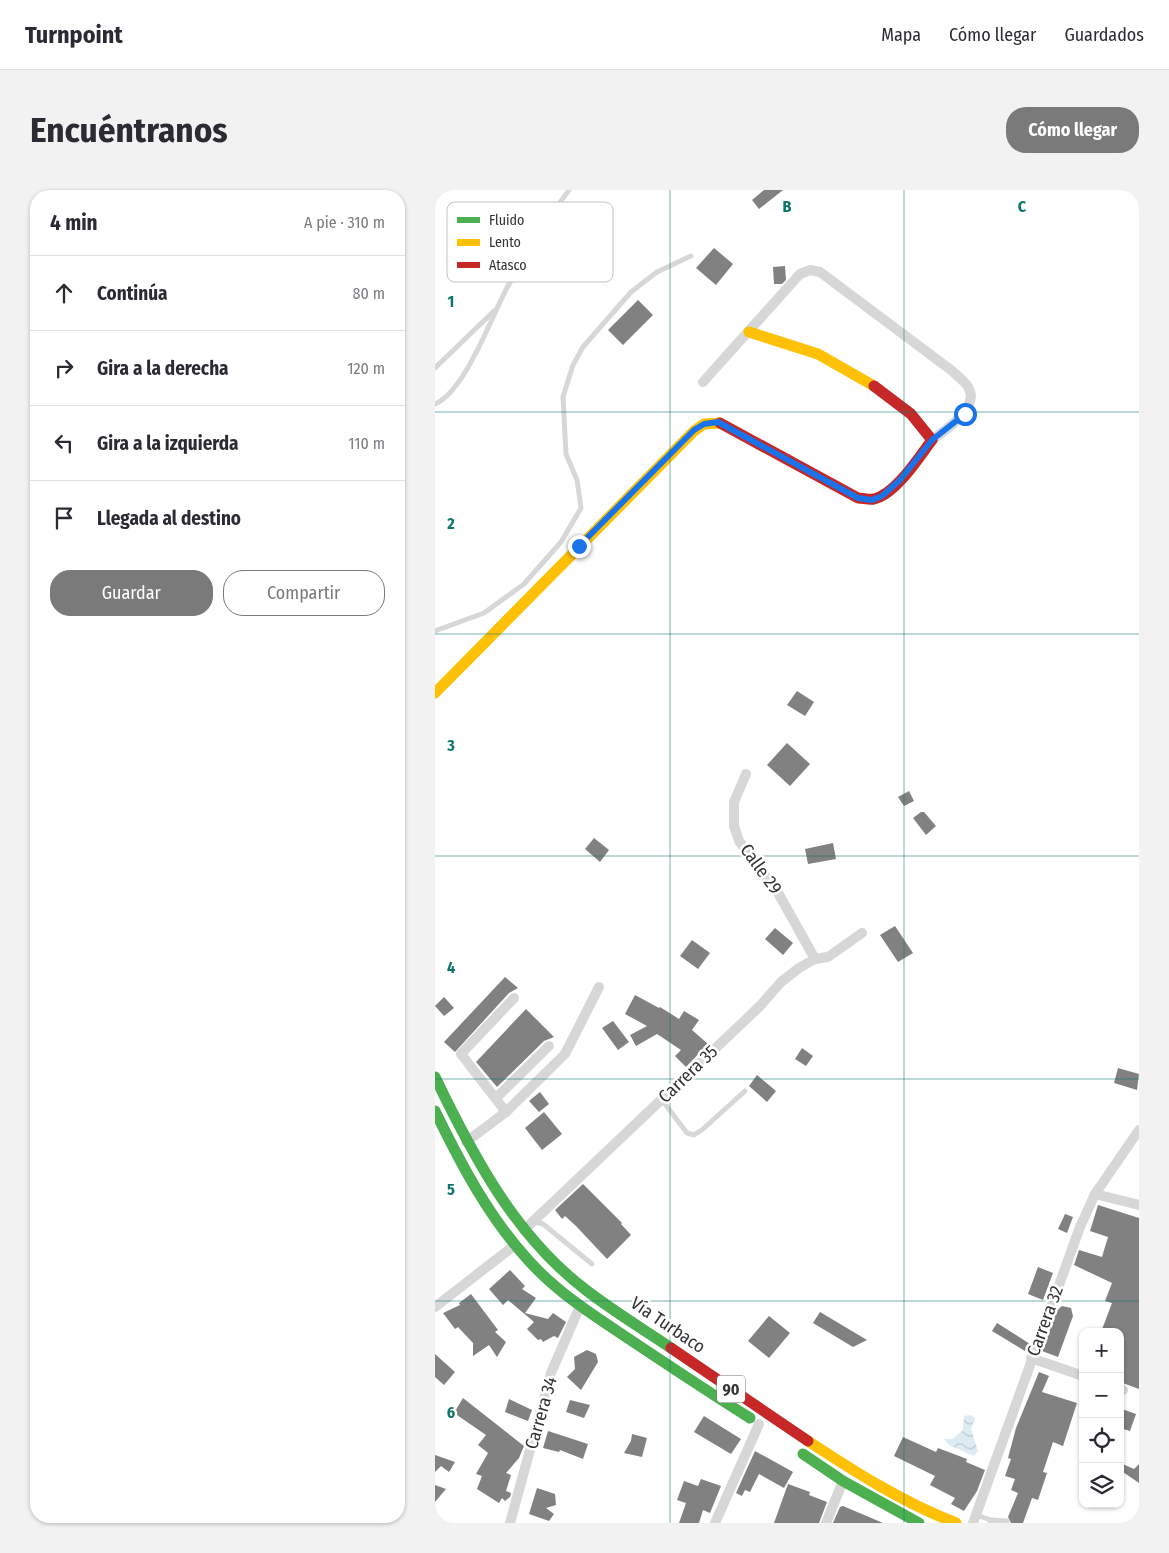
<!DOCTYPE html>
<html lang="es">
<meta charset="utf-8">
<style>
:root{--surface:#fff;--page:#f2f2f3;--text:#2b2b33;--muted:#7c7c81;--line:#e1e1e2;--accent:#7a7a7a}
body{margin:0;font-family:"Fira Sans Condensed",sans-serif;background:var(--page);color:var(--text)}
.controls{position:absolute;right:15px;bottom:15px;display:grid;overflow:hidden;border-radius:10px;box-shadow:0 1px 4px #0004}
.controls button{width:45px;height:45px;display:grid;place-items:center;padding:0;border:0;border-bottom:1px solid var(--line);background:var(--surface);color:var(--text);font:25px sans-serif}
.stop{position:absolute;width:15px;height:15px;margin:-11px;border:4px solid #1a73e8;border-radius:50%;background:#fff}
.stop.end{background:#1a73e8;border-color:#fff;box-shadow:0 1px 5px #0008}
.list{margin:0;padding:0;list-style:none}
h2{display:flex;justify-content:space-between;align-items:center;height:65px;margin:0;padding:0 20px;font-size:21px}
h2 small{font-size:16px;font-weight:400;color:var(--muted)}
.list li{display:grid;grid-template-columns:32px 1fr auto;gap:15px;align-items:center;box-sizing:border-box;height:75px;padding:0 20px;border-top:1px solid var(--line)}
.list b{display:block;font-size:19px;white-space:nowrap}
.list em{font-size:16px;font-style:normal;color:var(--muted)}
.actions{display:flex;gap:10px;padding:15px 20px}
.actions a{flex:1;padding:11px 0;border:1px solid var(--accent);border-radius:20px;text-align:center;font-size:18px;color:var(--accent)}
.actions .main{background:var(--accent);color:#fff}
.icon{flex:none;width:28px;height:28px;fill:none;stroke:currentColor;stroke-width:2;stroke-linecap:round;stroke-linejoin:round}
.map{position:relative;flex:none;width:704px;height:1333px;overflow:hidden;border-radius:20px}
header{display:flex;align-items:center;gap:30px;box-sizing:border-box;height:70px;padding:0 25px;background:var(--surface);border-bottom:1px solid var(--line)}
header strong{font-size:24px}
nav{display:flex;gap:28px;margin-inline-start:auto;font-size:18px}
.intro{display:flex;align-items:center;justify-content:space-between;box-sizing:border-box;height:120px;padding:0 30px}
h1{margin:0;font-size:35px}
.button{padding:12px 22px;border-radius:20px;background:var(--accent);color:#fff;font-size:18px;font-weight:700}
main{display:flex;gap:30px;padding:0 30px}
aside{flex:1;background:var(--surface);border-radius:20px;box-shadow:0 1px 4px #0004}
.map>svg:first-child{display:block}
.water{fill:url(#water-waves)}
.building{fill:#818181}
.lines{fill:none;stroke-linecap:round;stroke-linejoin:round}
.lane{stroke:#d7d7d7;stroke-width:5}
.street{stroke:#d7d7d7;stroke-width:10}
.fast{stroke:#4caf50;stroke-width:11}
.slow{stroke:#ffc107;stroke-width:11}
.jam{stroke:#c62828;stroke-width:11}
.route{stroke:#1a73e8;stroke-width:6}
.grid{fill:none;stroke:#0f766e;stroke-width:1;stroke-opacity:0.55}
.labels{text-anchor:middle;stroke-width:5;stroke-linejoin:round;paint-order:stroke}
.shield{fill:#fff;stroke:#707070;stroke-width:1}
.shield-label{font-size:16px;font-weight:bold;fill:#333}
.street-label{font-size:18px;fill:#333;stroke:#fff}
.key{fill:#fff;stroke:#c2c2c2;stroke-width:1}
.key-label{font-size:14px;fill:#333}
.grid-label{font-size:16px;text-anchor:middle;font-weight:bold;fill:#0f766e;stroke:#fff;stroke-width:5;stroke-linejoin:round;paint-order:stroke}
</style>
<header>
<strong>Turnpoint</strong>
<nav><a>Mapa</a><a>Cómo llegar</a><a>Guardados</a></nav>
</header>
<div class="intro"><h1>Encuéntranos</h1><a class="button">Cómo llegar</a></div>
<main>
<aside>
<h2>4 min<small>A pie · 310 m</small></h2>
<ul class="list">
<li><svg class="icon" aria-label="ahead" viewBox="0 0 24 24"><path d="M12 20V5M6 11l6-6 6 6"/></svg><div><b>Continúa</b></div><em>80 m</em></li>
<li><svg class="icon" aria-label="right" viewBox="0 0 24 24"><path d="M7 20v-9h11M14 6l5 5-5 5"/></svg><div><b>Gira a la derecha</b></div><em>120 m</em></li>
<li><svg class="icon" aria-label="left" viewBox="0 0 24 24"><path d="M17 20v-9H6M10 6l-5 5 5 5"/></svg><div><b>Gira a la izquierda</b></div><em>110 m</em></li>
<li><svg class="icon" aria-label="arrive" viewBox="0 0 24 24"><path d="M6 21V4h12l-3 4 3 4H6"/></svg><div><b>Llegada al destino</b></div></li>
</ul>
<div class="actions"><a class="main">Guardar</a><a>Compartir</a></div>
</aside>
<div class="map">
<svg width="704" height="1333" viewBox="0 0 704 1333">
<defs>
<pattern id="water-waves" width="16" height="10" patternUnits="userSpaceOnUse" patternTransform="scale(1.25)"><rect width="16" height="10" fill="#ddebf3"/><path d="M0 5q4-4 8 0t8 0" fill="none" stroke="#becad1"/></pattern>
</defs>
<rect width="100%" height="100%" fill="#fff"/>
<polygon class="water" points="535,1225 540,1228 536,1239 543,1261 539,1266 514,1255 509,1249 518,1249 528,1240 529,1226"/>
<g class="building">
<polygon points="329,0 348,0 324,19 317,10"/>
<polygon points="279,58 298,74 281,95 261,78"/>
<polygon points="350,76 351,90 347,94 339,94 338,77"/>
<polygon points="203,110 218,125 188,155 173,140"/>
<polygon points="362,501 379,512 370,526 352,515"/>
<polygon points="352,553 375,574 355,596 332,575"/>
<polygon points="474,601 479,611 469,616 463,607"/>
<polygon points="486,622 489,622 501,636 491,645 478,628"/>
<polygon points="159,648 174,660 165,672 150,659"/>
<polygon points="398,653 401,669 373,674 370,659"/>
<polygon points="460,736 478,763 463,772 445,745"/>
<polygon points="340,738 358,753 348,765 330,749"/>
<polygon points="257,750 275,763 263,779 245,766"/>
<polygon points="70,787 83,798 74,803 20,862 9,852"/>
<polygon points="200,805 224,818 225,817 244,829 249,821 264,830 257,840 273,854 251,877 240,866 246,860 222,844 201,856 195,845 212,836 190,824"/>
<polygon points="9,807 19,818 9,826 0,816"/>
<polygon points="91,819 119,847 109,851 62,897 41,872"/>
<polygon points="178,831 194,852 183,860 167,838"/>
<polygon points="367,858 378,866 371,876 360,869"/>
<polygon points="683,878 704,884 702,900 679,893"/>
<polygon points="322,885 341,901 332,912 314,896"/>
<polygon points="105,902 114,914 104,922 94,911"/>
<polygon points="109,922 127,944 107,960 90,938"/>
<polygon points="148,994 187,1033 186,1034 196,1045 172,1069 141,1036 130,1026 127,1029 120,1020"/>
<polygon points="663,1015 704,1028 704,1199 685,1192 685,1142 666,1142 677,1113 670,1111 677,1093 639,1075 644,1060 667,1067 673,1047 655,1041"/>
<polygon points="630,1024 638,1027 632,1043 623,1039"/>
<polygon points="603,1077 618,1083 608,1110 593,1104"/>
<polygon points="75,1080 90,1096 87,1099 101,1108 90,1123 113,1129 118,1123 131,1132 123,1148 119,1146 108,1152 106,1149 103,1150 92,1139 99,1132 73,1110 68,1115 54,1099"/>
<polygon points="36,1104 63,1140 60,1142 71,1152 62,1167 54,1155 38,1166 38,1153 23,1137 20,1139 8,1123 25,1115 24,1113"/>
<polygon points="627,1116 636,1118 638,1126 623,1167 607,1161 622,1120"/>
<polygon points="385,1122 432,1150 418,1157 378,1133"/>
<polygon points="334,1126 355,1143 334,1168 313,1151"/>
<polygon points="562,1133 595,1154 590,1161 557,1141"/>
<polygon points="152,1160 161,1164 163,1172 146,1200 132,1187 140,1179 139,1167"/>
<polygon points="0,1164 20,1182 9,1195 0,1187"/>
<polygon points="604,1182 614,1186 607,1202 642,1213 628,1256 618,1252 608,1282 612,1283 603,1310 597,1308 588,1333 576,1333 573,1327 583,1303 576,1300 580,1289 570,1286 576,1269 573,1268 581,1238"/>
<polygon points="28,1208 89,1256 84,1268 71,1283 76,1285 71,1301 76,1303 75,1307 70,1311 67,1308 64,1313 42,1299 47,1286 41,1284 53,1263 43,1255 51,1245 19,1223"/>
<polygon points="74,1209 97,1220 93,1231 70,1222"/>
<polygon points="135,1210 155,1215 149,1228 131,1222"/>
<polygon points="687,1219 701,1224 695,1241 685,1238"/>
<polygon points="269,1226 306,1249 296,1264 259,1242"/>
<polygon points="113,1241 153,1254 148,1269 125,1260 124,1262 108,1258"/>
<polygon points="197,1244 212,1248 207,1267 189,1263 196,1251"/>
<polygon points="468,1247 501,1262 503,1258 532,1269 531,1272 550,1280 542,1301 529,1321 516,1314 520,1308 495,1295 500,1286 459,1266"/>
<polygon points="320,1261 358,1282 349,1298 324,1284 315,1302 310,1300 307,1306 301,1303"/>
<polygon points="0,1265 20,1272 14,1282 6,1276 0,1282"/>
<polygon points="685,1273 699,1279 704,1274 704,1293 685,1280"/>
<polygon points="266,1289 286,1296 275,1323 268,1320 264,1333 244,1333 251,1313 242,1310 249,1291 263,1296"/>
<polygon points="353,1294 375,1302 374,1305 392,1312 384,1333 339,1333"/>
<polygon points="0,1295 11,1299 0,1312"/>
<polygon points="102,1298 120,1304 121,1315 111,1318 119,1324 114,1331 94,1324"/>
<polygon points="408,1316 448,1333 398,1333 405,1317"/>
</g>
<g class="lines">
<g class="lane">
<polyline points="0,178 59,121"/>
<path d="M0,214C31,200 56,127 73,96C92,63 111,31 134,0"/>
<polyline points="0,441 49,423 89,394 126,352 146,318 142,290 131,264 128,207 138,175 148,157 196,102 222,82 256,66"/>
<polyline points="227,910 252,943 259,945 268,939 310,901"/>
<polyline points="98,1031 108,1034 157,1074"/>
<polyline points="541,1325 556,1330"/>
<polyline points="555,1333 556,1330 572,1331"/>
</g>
<g class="street">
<path d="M268,192L365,84L375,80L385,82L516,180C521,185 530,191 533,197C546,217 510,240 497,250"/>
<polyline points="311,584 299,612 299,636 304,651 342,701 380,769"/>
<polyline points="61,908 114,856"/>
<polyline points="71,922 26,864 79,808"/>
<polyline points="31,952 71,922 130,864 164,797"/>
<polyline points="660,1004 704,1015"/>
<polyline points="89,1040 325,816 346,792 364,778 380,769 393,767 427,743"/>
<polyline points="0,1117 80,1055"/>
<polyline points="596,1168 648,1186"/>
<polyline points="685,1199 688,1200"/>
<polyline points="75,1333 116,1183 145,1116"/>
<polyline points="280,1333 324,1234"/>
<polyline points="391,1333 408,1291"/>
<polyline points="538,1333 645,1037 660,1004 704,940"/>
</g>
<g class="fast">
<path d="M0,887C38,966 80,1046 151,1100C178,1121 208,1139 236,1158"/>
<path d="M0,921C26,974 54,1028 95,1072C124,1104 161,1127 197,1151C236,1177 275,1203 315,1228"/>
<polyline points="368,1264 408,1291 484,1333"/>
</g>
<g class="slow">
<polyline points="314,142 383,164 439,196"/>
<polyline points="0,503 259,241 269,234 285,233"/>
<path d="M373,1251C420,1282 469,1313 521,1333"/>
</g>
<g class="jam">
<path d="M285,233L423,308C428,308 434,310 439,309C461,304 484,267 497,250L476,224L439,196"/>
<polyline points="236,1158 373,1251"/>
</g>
</g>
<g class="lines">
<polyline class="route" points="144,356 259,240 269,234 283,232 423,308 437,310 447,306 465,290 497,250 530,224"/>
</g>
<path class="grid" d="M235,0V1333M469,0V1333M0,222H704M0,444H704M0,666H704M0,889H704M0,1111H704"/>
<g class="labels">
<rect class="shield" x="282" y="1185.5" width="28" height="27" rx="4"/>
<g class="shield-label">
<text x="296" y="1205">90</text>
</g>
<g class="street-label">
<text transform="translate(326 679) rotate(54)" y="6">Calle 29</text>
<text transform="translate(253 884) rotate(-44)" y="6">Carrera 35</text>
<text transform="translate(610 1131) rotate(-70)" y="6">Carrera 32</text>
<text transform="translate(233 1135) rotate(34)" y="6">Vía Turbaco</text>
<text transform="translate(106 1223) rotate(-74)" y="6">Carrera 34</text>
</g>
</g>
<rect x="12" y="12" width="166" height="80" rx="8" class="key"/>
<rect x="22" y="27" width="23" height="6" fill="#4caf50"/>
<rect x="22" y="49" width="23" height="7" fill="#ffc107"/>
<rect x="22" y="72" width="23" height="6" fill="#c62828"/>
<g class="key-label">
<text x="54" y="35">Fluido</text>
<text x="54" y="57">Lento</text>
<text x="54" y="80">Atasco</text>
</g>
<g class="grid-label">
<text x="352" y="22">B</text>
<text x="587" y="22">C</text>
<text x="16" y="117">1</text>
<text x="16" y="339">2</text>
<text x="16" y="561">3</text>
<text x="16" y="783">4</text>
<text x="16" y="1005">5</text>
<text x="16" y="1228">6</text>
</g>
</svg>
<div class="controls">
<button>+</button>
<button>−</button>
<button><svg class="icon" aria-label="locate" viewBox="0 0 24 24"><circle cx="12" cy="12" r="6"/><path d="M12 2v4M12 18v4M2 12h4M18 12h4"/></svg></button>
<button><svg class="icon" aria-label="layers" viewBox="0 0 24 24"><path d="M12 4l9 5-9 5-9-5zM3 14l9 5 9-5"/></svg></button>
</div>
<div class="stop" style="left:530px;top:224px"></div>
<div class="stop end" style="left:144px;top:356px"></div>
</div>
</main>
